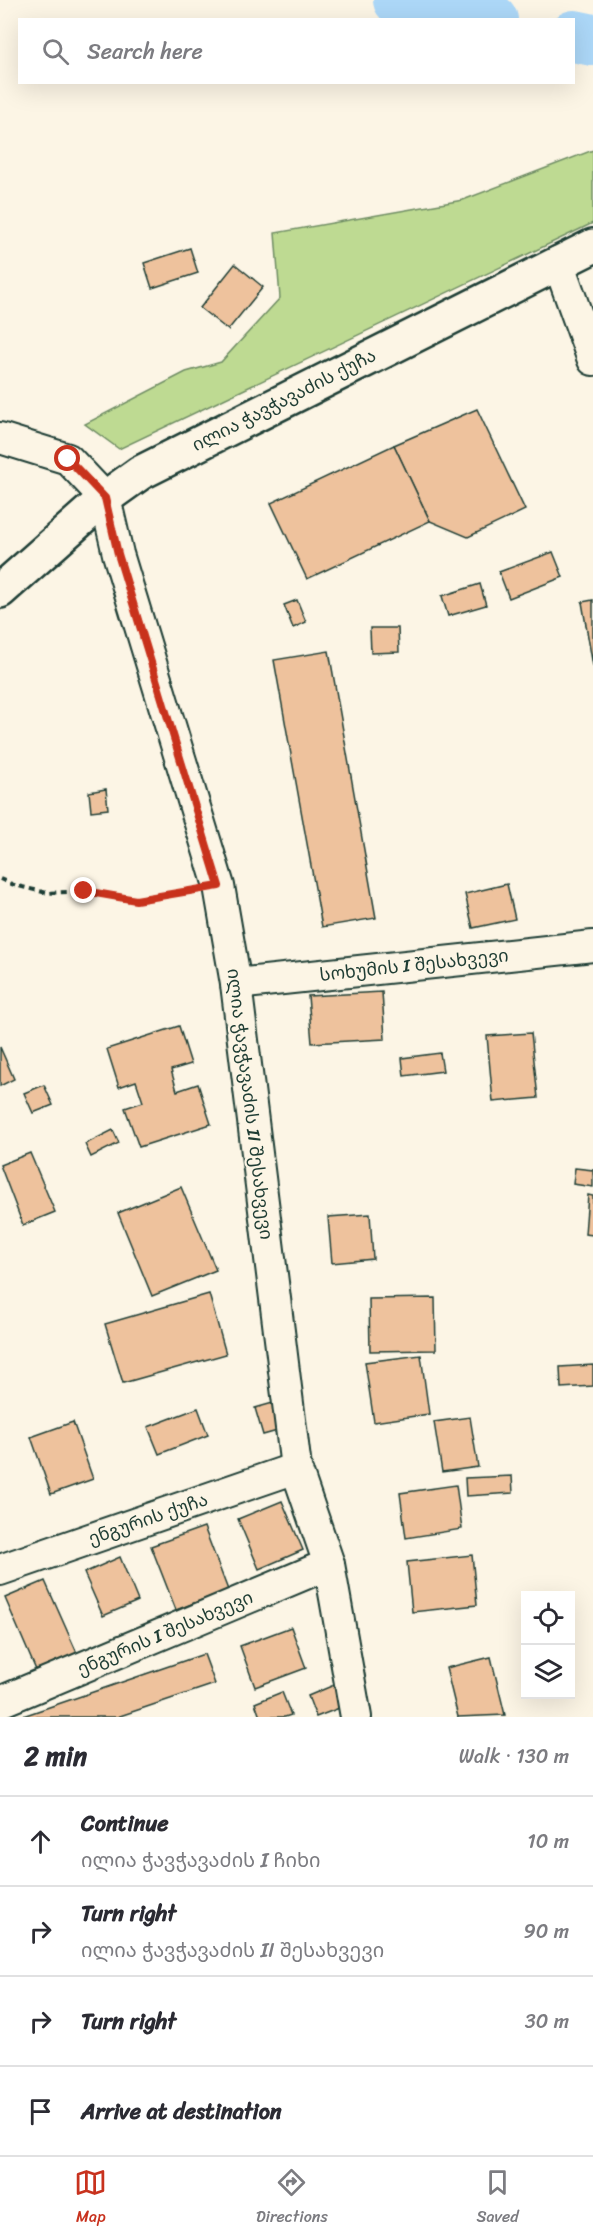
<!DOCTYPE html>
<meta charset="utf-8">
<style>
:root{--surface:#fff;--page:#f7f7f7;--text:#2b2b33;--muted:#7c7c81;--line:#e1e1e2;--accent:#c8321e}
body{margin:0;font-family:Sriracha,"Noto Sans Georgian",sans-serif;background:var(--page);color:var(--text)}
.controls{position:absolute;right:18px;bottom:18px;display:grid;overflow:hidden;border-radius:0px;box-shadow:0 6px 24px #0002}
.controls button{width:54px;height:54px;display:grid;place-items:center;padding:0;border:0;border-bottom:2px solid var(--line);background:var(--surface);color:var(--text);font:30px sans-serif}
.stop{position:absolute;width:18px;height:18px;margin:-14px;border:4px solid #c8321e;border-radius:50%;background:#fff}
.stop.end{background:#c8321e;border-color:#fff;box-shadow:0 2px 6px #0008}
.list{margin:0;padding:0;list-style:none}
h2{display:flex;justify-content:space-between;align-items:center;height:78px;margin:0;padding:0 24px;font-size:26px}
h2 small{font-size:20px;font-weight:400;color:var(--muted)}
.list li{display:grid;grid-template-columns:39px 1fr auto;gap:18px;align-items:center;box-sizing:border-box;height:90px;padding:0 24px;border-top:2px solid var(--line)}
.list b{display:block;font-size:22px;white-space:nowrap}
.list p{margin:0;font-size:20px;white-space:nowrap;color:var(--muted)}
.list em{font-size:20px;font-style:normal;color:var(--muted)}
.icon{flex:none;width:33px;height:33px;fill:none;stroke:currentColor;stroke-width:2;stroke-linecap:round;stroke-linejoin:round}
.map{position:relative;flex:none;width:593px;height:1717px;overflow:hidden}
.search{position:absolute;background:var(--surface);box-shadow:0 6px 24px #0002;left:18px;right:18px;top:18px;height:66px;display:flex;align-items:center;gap:15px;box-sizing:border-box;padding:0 21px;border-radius:0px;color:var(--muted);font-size:22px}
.sheet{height:438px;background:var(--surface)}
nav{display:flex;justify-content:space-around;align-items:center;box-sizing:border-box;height:84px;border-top:2px solid var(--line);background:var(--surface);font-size:16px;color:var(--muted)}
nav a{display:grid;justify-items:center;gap:3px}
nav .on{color:var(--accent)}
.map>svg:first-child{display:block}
.green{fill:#beda92;stroke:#6e8c63;stroke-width:1.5}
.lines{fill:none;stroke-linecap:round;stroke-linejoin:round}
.river{stroke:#acd7f7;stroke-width:52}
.building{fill:#eec29d;stroke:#1f3d34;stroke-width:1.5}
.street-casing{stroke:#1f3d34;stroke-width:34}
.secondary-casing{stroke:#1f3d34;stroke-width:38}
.path{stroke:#1f3d34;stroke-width:4;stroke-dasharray:6 4.5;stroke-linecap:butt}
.street{stroke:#fcf5e5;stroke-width:30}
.secondary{stroke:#fcf5e5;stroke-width:33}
.route{stroke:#c8321e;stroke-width:8}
.labels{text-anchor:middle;stroke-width:4.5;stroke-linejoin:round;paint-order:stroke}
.street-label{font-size:18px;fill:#1f3d34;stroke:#fcf5e5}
</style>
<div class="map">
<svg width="593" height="1717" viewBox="0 0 593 1717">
<rect width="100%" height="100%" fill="#fcf5e5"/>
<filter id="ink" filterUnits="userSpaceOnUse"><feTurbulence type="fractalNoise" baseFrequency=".0167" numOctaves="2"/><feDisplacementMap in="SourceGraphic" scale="12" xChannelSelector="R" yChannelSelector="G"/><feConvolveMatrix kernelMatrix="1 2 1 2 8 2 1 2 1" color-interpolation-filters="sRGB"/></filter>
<g filter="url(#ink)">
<polygon class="green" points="593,150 593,223 119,449 85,424 186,372 221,362 280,298 275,233 463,200"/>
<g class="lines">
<g class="river">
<polyline points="399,0 492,20"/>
<polyline points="574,36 593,40"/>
</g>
</g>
<g class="building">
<polygon points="190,248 198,273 152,288 144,263"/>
<polygon points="235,264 263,287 228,330 200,308"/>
<polygon points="477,409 525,510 468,537 430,521 394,445"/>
<polygon points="394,445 430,521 307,579 271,503"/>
<polygon points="553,552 563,577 509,598 499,572"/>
<polygon points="480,584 486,605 448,616 442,596"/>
<polygon points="297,600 306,622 293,628 284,605"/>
<polygon points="593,600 593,666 582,602"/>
<polygon points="370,628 398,628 399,652 371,653"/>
<polygon points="329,651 376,918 322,927 274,660"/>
<polygon points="106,789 108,809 91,811 89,792"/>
<polygon points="507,884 515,919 473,928 465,894"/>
<polygon points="382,992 385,1039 312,1043 308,996"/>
<polygon points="179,1026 191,1064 171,1070 177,1091 198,1084 211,1124 139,1147 125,1108 143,1102 136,1081 119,1087 107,1049"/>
<polygon points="531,1033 538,1098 493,1102 487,1036"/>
<polygon points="0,1047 14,1079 0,1086"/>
<polygon points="440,1053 443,1071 404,1076 402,1058"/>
<polygon points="44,1085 53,1105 33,1113 24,1093"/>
<polygon points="113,1130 119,1143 91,1157 85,1144"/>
<polygon points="30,1153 55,1212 23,1225 0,1165"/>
<polygon points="575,1168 593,1170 593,1187 573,1184"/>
<polygon points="181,1187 216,1270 152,1296 118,1213"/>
<polygon points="588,1195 593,1196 593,1235 585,1234"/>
<polygon points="370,1214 373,1259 332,1263 328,1217"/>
<polygon points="209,1294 226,1354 123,1383 105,1324"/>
<polygon points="435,1298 436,1350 370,1351 369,1299"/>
<polygon points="421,1355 429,1414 374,1422 365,1362"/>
<polygon points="593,1365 593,1386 561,1388 560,1367"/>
<polygon points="280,1401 288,1428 263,1435 255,1408"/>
<polygon points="198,1408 208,1435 159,1454 148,1427"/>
<polygon points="470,1417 478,1467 442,1472 434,1422"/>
<polygon points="73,1422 93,1479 51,1494 31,1437"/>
<polygon points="512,1476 513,1493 466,1496 465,1478"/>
<polygon points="456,1485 462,1529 406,1538 400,1493"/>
<polygon points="282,1501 303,1550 259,1569 238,1519"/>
<polygon points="204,1527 228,1590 176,1610 151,1546"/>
<polygon points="472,1555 477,1605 412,1612 407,1562"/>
<polygon points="120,1557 138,1601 103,1616 84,1573"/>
<polygon points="45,1581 77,1653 36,1670 5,1598"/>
<polygon points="291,1627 306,1668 255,1687 240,1646"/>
<polygon points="204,1654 215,1684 117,1717 20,1717"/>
<polygon points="491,1657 505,1715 458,1717 446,1668"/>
<polygon points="334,1685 342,1707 316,1717 308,1696"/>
<polygon points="282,1692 291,1715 285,1717 260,1717 255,1703"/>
</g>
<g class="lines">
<defs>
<g id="street">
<polyline points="558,262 593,360"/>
<polyline points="0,438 68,459 105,498 118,554 219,886 236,984 296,1468 329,1564 356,1717"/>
<polyline points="236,984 593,946"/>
<polyline points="0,1570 296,1468"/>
<polyline points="0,1702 329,1564"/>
</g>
<polyline id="secondary" points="0,591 105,498 140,473 593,246"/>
</defs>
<use href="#street" class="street-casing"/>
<use href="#secondary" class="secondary-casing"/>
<polyline class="path" points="0,879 14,885 47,893 84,891 136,900 192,891"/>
<use href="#street" class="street"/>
<use href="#secondary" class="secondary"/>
</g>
</g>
<g class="lines" filter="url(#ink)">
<polyline class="route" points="68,459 105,498 118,554 219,886 136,900 84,891"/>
</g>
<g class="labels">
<g class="street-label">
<text transform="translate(284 400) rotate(-27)" y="6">ილია ჭავჭავაძის ქუჩა</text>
<text transform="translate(414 965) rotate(-6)" y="6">სოხუმის I შესახვევი</text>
<text transform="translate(250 1104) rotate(83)" y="6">ილია ჭავჭავაძის II შესახვევი</text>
<text transform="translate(148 1519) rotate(-19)" y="6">ენგურის ქუჩა</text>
<text transform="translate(165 1633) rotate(-23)" y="6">ენგურის I შესახვევი</text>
</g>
</g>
</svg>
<div class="controls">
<button><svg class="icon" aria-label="locate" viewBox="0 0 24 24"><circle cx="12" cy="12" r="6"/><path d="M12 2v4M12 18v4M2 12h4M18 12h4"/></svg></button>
<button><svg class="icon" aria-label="layers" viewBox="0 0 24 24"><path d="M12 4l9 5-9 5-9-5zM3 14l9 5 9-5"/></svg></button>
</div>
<div class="stop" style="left:68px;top:459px"></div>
<div class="stop end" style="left:84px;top:891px"></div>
<div class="search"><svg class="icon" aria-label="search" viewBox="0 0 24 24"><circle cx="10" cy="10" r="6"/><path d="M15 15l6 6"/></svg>Search here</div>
</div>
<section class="sheet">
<h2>2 min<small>Walk · 130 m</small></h2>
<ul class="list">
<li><svg class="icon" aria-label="ahead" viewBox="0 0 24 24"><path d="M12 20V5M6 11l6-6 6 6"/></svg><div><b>Continue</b><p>ილია ჭავჭავაძის I ჩიხი</p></div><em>10 m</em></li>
<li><svg class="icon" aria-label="right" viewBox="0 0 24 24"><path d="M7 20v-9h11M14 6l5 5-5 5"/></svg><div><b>Turn right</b><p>ილია ჭავჭავაძის II შესახვევი</p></div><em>90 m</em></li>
<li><svg class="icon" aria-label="right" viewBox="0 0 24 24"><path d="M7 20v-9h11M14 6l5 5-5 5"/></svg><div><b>Turn right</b></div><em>30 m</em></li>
<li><svg class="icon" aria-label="arrive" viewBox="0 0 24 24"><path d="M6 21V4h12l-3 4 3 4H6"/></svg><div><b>Arrive at destination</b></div></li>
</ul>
</section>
<nav>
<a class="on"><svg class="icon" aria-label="map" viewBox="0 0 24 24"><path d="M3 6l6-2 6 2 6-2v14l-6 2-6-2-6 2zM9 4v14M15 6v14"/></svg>Map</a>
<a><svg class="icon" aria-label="directions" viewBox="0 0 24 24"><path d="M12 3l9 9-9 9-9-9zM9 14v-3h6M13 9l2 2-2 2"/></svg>Directions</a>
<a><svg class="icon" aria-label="saved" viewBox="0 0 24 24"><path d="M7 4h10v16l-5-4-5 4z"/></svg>Saved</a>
</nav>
